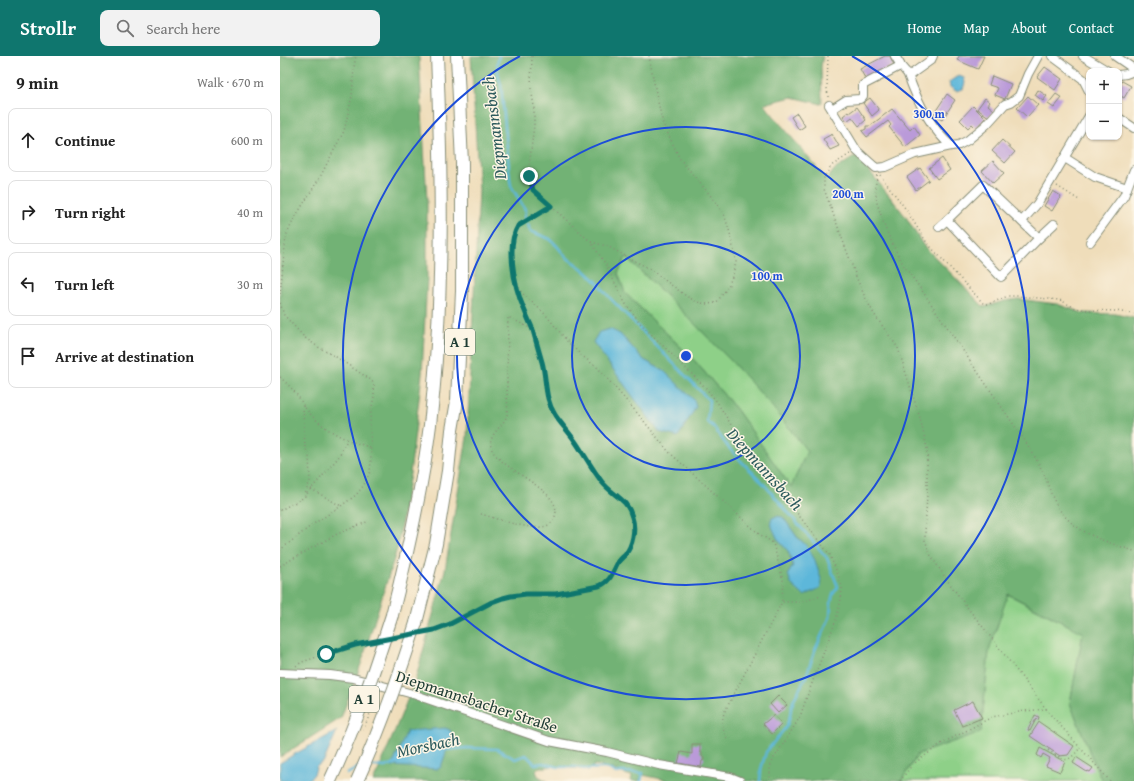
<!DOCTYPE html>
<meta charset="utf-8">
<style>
:root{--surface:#fff;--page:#f2f2f2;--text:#222;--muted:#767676;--line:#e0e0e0;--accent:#0f766e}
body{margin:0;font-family:"Gentium Book Plus",serif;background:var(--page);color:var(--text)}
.controls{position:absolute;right:12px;top:12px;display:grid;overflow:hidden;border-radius:8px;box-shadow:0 1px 3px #0004}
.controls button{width:36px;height:36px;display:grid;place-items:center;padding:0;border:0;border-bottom:1px solid var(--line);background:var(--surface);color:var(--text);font:20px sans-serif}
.stop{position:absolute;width:12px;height:12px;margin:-9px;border:3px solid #0f766e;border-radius:50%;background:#fff}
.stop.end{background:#0f766e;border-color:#fff;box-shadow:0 1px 4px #0008}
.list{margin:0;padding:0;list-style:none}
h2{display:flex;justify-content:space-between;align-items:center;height:52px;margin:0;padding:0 16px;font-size:17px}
h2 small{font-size:13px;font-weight:400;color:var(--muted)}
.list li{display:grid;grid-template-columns:26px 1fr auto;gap:12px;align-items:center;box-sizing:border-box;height:64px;margin:0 8px 8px;padding:0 8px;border:1px solid var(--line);border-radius:8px}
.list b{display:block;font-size:15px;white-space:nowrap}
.list em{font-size:13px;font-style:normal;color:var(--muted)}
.icon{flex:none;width:22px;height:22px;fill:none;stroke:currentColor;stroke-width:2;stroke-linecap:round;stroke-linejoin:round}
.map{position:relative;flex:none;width:854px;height:725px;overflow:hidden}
header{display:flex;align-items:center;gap:24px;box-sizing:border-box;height:56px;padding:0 20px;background:var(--accent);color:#fff}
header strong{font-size:19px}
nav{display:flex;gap:22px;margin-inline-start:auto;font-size:14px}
.search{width:280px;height:36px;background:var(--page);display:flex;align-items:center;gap:10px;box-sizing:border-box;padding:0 14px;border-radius:8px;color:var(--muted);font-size:15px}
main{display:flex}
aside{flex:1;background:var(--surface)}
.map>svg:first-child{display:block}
.green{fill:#8ed088;stroke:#56865e}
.forest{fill:#72b274;stroke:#487854;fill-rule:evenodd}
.water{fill:#5db7da;stroke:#3e7a87}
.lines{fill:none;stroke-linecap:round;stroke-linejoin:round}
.stream{stroke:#5db7da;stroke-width:2.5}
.building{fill:#ba9ad9}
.minor-casing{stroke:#878d77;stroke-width:10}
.highway-casing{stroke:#878d77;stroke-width:14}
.path{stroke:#878d77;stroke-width:1.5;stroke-dasharray:1 3;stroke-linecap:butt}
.minor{stroke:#fff;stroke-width:8}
.highway{stroke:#fff;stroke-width:12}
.highway-bridge-casing{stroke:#878d77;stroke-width:14;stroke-linecap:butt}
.highway-bridge{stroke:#fff;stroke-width:12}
.route{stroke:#0f766e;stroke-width:5}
.ring{fill:none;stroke:#1d4ed8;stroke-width:2}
.labels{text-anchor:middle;stroke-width:3;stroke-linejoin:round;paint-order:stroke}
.shield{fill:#fcf5e5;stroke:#617469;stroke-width:1}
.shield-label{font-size:15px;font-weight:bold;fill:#1f3d34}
.street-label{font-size:16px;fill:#1f3d34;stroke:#fcf5e5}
.water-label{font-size:17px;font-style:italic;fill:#2e5c5e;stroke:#fcf5e5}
.centre{fill:#1d4ed8;stroke:#fcf5e5;stroke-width:2}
.ring-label{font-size:12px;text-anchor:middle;font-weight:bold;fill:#1d4ed8;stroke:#fcf5e5;stroke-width:3;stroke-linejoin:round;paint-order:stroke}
</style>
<header>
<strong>Strollr</strong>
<div class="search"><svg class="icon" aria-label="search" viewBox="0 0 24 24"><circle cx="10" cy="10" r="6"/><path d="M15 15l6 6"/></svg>Search here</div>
<nav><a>Home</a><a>Map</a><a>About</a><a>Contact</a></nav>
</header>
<main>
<aside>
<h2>9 min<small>Walk · 670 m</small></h2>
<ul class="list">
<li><svg class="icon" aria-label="ahead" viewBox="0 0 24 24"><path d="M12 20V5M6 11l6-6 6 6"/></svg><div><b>Continue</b></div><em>600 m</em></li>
<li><svg class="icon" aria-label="right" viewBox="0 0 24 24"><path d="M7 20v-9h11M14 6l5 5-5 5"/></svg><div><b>Turn right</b></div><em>40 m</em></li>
<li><svg class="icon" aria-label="left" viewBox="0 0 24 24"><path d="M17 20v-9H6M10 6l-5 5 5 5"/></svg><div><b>Turn left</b></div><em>30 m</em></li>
<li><svg class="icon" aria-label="arrive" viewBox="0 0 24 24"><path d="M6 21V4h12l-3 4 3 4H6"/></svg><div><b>Arrive at destination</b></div></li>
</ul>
</aside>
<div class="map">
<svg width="854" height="725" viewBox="0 0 854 725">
<rect width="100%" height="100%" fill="#fcf5e5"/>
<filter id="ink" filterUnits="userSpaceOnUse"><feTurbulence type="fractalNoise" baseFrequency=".025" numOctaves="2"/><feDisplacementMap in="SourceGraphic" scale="8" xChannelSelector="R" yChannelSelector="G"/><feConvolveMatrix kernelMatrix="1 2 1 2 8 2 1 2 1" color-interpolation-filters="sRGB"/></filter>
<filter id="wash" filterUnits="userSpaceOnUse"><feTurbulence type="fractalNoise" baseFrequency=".012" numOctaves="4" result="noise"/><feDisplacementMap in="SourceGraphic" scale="16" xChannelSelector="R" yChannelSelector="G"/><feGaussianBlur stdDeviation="0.9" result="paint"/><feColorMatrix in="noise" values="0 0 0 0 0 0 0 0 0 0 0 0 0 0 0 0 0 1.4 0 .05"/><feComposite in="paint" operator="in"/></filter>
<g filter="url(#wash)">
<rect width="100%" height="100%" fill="#efddba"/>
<g class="green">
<path d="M346,201C395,248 445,296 490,347C503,362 515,379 528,395L511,432L457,354L414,304L345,237L338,217Z"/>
<polygon points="727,538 803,577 790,647 820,721 824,725 621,725 638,698 701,675 709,595"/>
</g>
<g class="forest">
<polygon points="0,0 139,0 147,145 147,222 142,318 130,418 117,493 81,608 61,662 0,701"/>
<path d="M191,0H543L541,10L542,48L512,41L484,48L547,124L554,114L576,100L591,117L626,161L643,189L704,251L724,245L738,243L777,248L803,257L835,258L854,262V725H824L820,721L790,647L803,577L728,538L709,595L701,676L638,698L621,725H391L363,719L359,725H351L352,720C339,717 328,710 315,709L309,714L274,710L258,712L256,715L258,720L267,725H93L100,711L135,625L165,514L187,381L199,134ZM346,201L399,252L453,307L490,348L527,395L511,431L457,354L414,304L345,237L338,217ZM340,278L364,304L384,315L313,286ZM503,461L517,481L526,489L508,518L513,509L508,495L498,484Z"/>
</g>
<g class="water">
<polygon points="679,20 684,22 685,27 683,33 676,35 670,31 669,26 675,22"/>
<polygon points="330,273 340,278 364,304 384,315 414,344 416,351 398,381 379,376 313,286 319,276"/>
<polygon points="496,460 503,461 517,481 526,489 535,504 542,526 540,532 524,540 511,528 508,518 513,509 508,495 498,484 492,471 491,463"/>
<polygon points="165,672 170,674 172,679 161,711 158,713 112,710 127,675"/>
<polygon points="57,675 44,705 37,710 34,718 28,725 0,725 0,707 13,699"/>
</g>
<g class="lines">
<g class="stream">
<path d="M219,0C216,8 218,20 221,29L228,101L230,124L231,130L246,155L245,162"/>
<polyline points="248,168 250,175 270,183 277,190 286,201 304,214 316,225 330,242 426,341 429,344 427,366 433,370 448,391 461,405 483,427 547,502 558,531 553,538 551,546 550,561 535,594 526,621 514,643 511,652 510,660 506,671 486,696 481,713 480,725"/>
<polyline points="165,694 186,692 217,693 235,703 246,699 255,708 263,707 278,711 295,711 304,713 327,712 336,717 342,716 363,717 361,725"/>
<polyline points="87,709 105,711 116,707"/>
<polyline points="67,718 79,711"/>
</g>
</g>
<g id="blocks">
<g class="building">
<polygon points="605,0 610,0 614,9 586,24 580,13"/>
<polygon points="679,0 704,0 698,13 677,4"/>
<polygon points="765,11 782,23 775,34 757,21"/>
<polygon points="712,20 731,28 725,43 715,39 718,32 709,29"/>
<polygon points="842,25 851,30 844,42 839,39 839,27 840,28"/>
<polygon points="758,34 767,40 763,45 755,39"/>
<polygon points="667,38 675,44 662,64 653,59"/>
<polygon points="776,38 782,42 774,52 768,48"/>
<polygon points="748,40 758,49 747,61 737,52"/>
<polygon points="590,42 599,54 592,60 583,47"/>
<polygon points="705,42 710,46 708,49 714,54 709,61 697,53"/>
<polygon points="693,50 705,62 696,72 692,68 688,72 680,64"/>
<polygon points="577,51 586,64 579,70 572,61 567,65 563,60 568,56 569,57"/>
<polygon points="612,53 630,74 634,70 640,79 625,91 609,71 611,69 608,65 587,81 582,75 586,73 586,70 590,70"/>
<polygon points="517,57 525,70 519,74 511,61"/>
<polygon points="552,78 559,90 550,94 543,83"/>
<polygon points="722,84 735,96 725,107 712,95"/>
<polygon points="662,102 670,114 657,123 649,112"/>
<polygon points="713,105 724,117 713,127 702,115"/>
<polygon points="640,112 649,124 636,134 627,121"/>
<polygon points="773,135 781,140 772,155 764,150"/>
<polygon points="498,640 507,649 498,657 490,648"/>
<polygon points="693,645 702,662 682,670 674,654"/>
<polygon points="494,659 502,668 492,678 483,668"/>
<polygon points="755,659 759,661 758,664 756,663 750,675 748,674"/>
<polygon points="759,666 794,690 788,699 780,700 750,680"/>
<polygon points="412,688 420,688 420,696 422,697 422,700 424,702 424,704 422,705 421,711 398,707 401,696 412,698"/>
<polygon points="760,692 785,706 780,716 766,710 770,702 763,698 761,702 757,699"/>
<polygon points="796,701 813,712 810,716 808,715 807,716 793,707"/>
</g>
</g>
</g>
<g filter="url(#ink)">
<use href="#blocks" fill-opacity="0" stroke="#878d77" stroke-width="1"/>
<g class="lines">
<defs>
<g id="minor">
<polyline points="772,0 803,23 809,35"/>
<polyline points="803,0 828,15"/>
<polyline points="835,0 854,13"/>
<polyline points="620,9 626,16 630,19 651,4 653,0"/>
<path d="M628,19C637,44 650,72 671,90"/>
<polyline points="839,19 846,18 854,15"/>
<polyline points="549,49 577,95 596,112 605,111 635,98 671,90 679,89 688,84 706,69 725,48 731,46 739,40 748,18 758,0"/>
<polyline points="552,53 566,44 580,43 583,40 583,29 620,10 620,8 615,0"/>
<polyline points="839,62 854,72"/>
<polyline points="785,102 815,121 847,132"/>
<polygon points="703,129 759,182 721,221 667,164"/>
<polyline points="742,165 757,148 809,60"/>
<polyline points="659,171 667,164"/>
<polyline points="759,182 774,168"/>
<polyline points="810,186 844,140 854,114"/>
<polyline points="0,617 50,619 73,622 133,638 269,685 327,696 379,709 450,721 460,725"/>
</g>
<g id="highway">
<path d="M112,559C128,496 142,433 150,369C164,246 162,123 157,0"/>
<polyline points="136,567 156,488 168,415 172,374 177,345 182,235 182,107 177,0"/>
</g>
</defs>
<use href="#minor" class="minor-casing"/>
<use href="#highway" class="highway-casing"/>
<g class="path">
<polyline points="252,0 251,32 254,50 254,69 249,111 249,120 253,134 311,186 326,209 345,247 361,268 426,332 437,346 461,385 513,452 550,499 558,519 562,531 561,543 556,564 526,643 520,661 502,690 494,702 490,711 490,725"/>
<polyline points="548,41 547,32 548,0"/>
<polyline points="570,98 551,110 544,121 544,133 577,223 585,241 594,258 618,292 640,362 647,392 647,438 645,475 645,484 651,500 667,524 690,555 707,576 770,658 830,725"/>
<path d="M597,119V122L595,131L597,147L606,174L615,193L624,210L643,236L747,388C754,399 761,411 766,423C769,431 771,439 775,446C790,476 824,485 854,495"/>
<polyline points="600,119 625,152 647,187 703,247 706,248 709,248 728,240 737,240 780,244 795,252 807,254 836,255 854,258"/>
<polyline points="777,130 799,144"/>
<polyline points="311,186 327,190 370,213 406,240 417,246 427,248 436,247 448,231 453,218 456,206 450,177 444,158 430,139 400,103 389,80 383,68 376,37 369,0"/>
<polyline points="236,224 241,236 266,259 287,285 301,299 318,312 358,358 389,396 478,477 493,487 503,524 502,546"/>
<polyline points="0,238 6,180 14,163 40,121 64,75 72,40 74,11 76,0"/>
<polyline points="0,247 4,259 24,281 38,291 56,301 91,324 94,328 94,340 90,362 91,404 90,416 84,429 76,439 61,450 32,469 0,494"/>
<path d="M0,321C6,327 12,332 17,339C21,344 23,350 27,354C43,374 66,385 90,391"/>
<polyline points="23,350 25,392 29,398 30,425 25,438"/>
<polyline points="31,433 61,450"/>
<polyline points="0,454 20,444 25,440 58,402 67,384"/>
<path d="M201,458C215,462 260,479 271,467C296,437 217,415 211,391C208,378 224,370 227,359C228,350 227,340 227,331C227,308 228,285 228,261L252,273"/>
<polyline points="0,510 55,479 89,465"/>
<path d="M143,576C152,574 160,572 169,569C187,561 204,548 223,542C237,537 251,539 265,538C278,538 291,536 304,534C311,533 319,532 324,528C333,522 334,510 341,503C343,500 346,497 348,494C356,482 355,465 349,453C344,441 330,436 322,425C311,412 303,396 293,383C286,372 275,363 270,351C264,338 265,323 263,309C260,294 254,277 248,263C238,238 222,195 238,170L271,151"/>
<polyline points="16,610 22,606 46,598 75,589 94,585"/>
<polyline points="83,674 99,637"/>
<path d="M447,682C442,673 441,667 444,657L502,546H521L541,540"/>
<path d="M768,694C785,705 786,709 800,692"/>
<polyline points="620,725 632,709 661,688 712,661 744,655 767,653"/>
</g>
<use href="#minor" class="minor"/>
<use href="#highway" class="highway"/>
<defs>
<g id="highway-bridge">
<path d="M50,725C75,672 94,615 112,559"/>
<path d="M77,725C100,674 119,621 136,567"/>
</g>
</defs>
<use href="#highway-bridge" class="highway-bridge-casing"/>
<use href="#highway-bridge" class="highway-bridge"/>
</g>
</g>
<g class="lines" filter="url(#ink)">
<path class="route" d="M46,598L75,589L154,574L170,568L212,546L223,542L231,540L246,538H276L319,530C330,526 332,518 337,508C339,504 342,502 345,499C353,489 356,473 352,461C347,442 333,440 322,426C312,413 304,398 295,385C289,376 281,368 275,359C264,342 267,324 262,306C259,296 256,285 253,274C249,264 244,254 240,243C235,228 232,212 232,196C232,186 233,178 238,170L271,150L253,134L249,120"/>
</g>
<g class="ring">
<circle cx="406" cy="300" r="114"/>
<circle cx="406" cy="300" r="229"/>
<path d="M572 0A343 343 0 1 1 240 0"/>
</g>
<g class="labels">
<g class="shield">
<rect x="165" y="273" width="30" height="26" rx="3"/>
<rect x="69" y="630" width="30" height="26" rx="3"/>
</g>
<g class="shield-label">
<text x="180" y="291">A 1</text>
<text x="84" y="648">A 1</text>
</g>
<g class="street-label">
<text transform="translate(197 645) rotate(18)" y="6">Diepmannsbacher Straße</text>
</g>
<g class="water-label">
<text transform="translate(214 72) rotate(-97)" y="6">Diepmannsbach</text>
<text transform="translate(485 413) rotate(48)" y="6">Diepmannsbach</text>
<text transform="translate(148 689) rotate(-12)" y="6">Morsbach</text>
</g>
</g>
<circle cx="406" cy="300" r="6" class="centre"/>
<g class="ring-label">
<text x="649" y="62">300 m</text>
<text x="568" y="142">200 m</text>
<text x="487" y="224">100 m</text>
</g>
</svg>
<div class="controls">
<button>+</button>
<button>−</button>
</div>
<div class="stop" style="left:46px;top:598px"></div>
<div class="stop end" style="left:249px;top:120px"></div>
</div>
</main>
